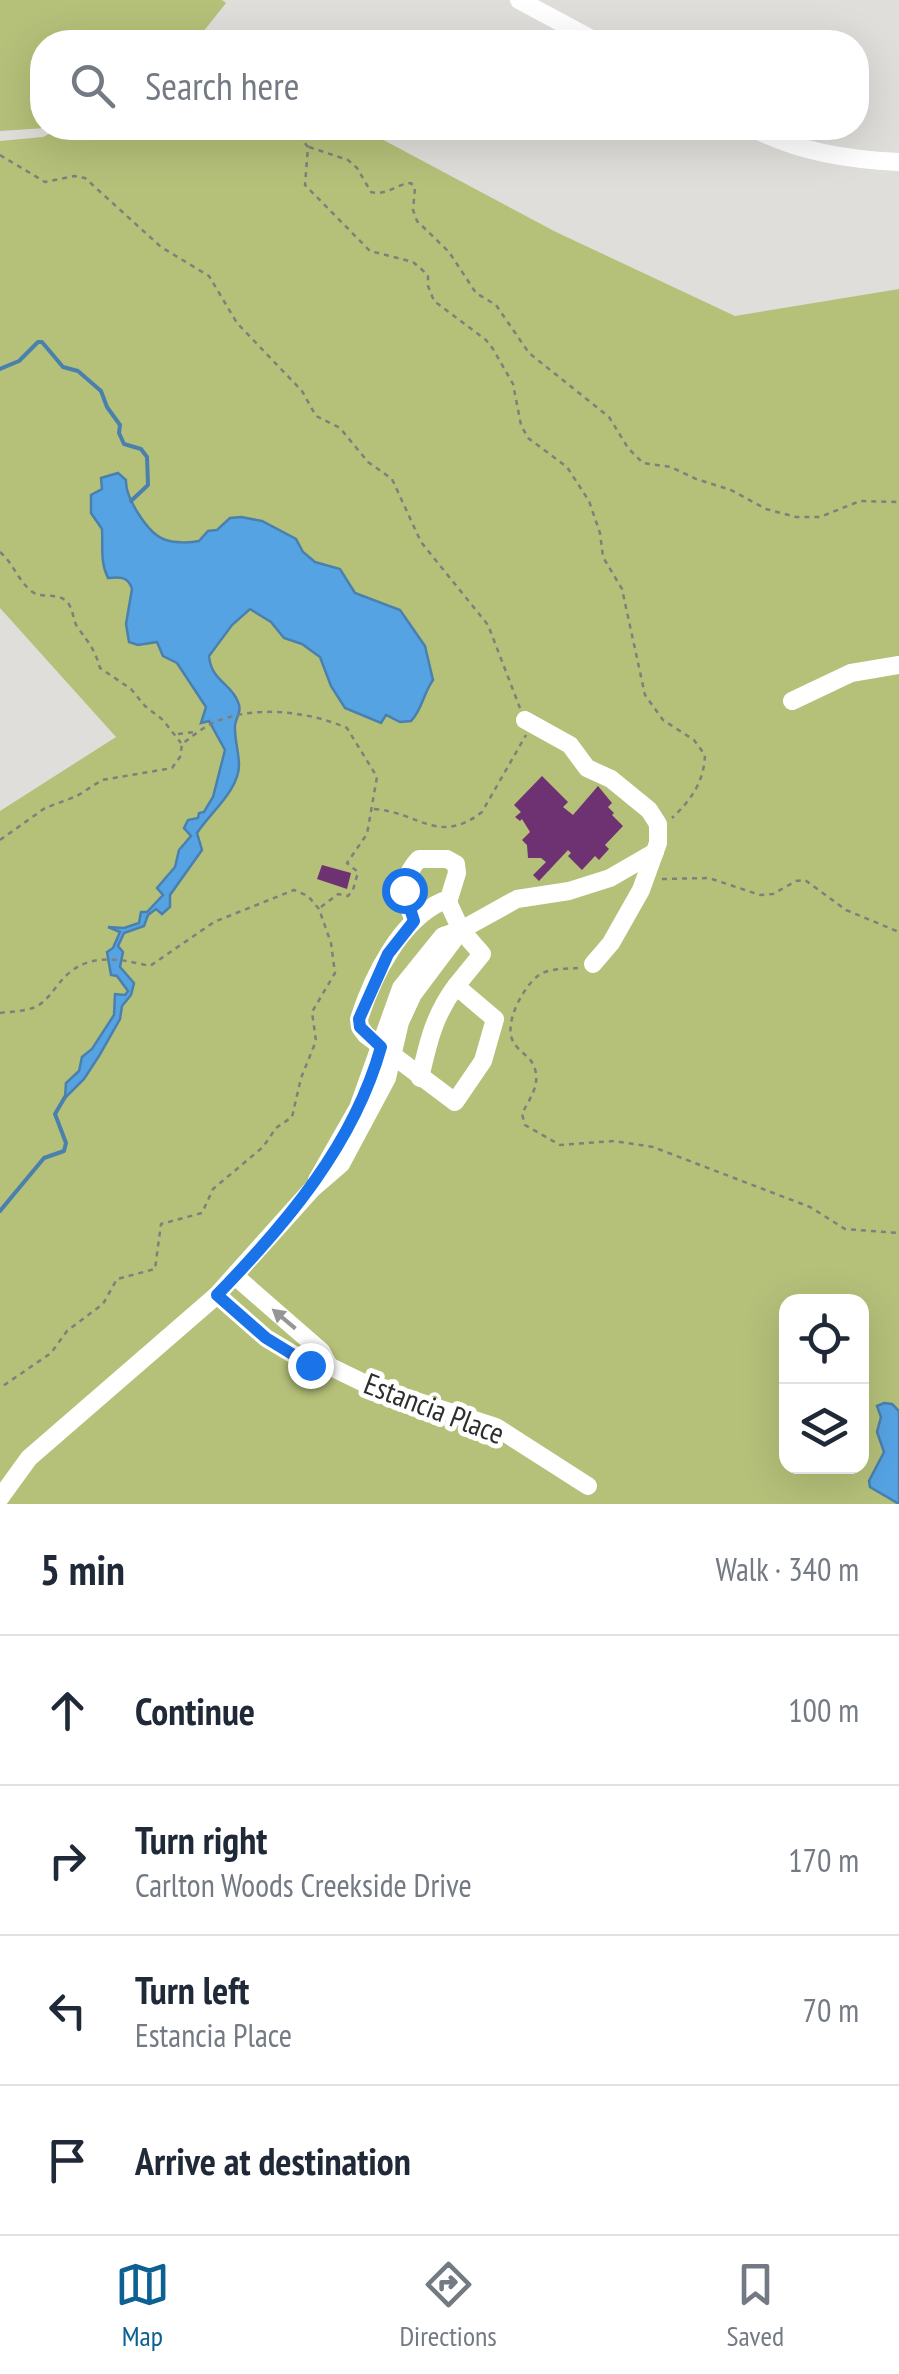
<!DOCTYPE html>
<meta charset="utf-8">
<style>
:root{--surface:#fff;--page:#f2f2f3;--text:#1f2937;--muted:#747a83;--line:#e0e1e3;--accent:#0c6092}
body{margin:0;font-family:"PT Sans Narrow",sans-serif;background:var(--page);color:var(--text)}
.controls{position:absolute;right:30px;bottom:30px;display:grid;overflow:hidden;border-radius:20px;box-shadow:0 10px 40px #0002}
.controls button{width:90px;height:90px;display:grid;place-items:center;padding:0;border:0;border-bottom:2px solid var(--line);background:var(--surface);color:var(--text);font:50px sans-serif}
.stop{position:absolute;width:30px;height:30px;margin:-22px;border:8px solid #1a73e8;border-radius:50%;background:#fff}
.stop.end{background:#1a73e8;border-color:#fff;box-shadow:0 2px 10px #0008}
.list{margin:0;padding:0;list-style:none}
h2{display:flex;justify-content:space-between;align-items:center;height:130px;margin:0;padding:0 40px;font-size:42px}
h2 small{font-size:32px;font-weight:400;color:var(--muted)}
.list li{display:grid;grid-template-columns:65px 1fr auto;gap:30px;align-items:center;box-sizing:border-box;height:150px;padding:0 40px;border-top:2px solid var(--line)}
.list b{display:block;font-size:38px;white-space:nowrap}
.list p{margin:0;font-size:32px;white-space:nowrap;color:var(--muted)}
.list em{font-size:32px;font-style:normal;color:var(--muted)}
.icon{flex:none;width:55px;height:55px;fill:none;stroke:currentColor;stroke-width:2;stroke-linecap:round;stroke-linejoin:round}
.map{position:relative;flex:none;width:899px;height:1504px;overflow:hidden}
.search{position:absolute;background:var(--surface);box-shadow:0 10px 40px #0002;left:30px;right:30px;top:30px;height:110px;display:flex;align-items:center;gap:25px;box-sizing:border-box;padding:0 35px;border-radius:40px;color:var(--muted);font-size:38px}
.sheet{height:730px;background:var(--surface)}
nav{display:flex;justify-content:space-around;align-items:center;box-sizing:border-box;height:140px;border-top:2px solid var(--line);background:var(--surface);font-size:28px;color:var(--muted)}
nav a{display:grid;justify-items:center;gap:5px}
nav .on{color:var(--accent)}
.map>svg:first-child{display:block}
.green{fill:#b5c079;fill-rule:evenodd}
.water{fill:#56a3e4;stroke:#4a80ad;stroke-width:2.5}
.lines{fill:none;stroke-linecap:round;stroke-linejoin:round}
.stream{stroke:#4a80ad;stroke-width:4}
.building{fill:#6e3172}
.path{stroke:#807f7c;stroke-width:2.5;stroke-dasharray:5 5;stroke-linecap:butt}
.minor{stroke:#fff;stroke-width:18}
.oneway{fill:#979696}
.route{stroke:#1a73e8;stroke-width:12}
.labels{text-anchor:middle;stroke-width:10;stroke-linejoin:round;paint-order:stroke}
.street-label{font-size:30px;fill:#2f2e2c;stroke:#fff}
</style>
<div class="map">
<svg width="899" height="1504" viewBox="0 0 899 1504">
<rect width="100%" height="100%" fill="#e0deda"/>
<g class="green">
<polygon points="0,0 222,0 226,3 195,42 42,42 42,128 46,128 0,131"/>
<path d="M60,128H361L556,232L735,316L899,289V1504H0V811L116,737L0,608V141L43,137ZM786,1302H862V1466H786Z"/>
</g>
<g class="water">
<path d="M118,473L126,480C125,497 148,535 166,540C175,543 190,543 199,541L208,531L217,530L230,518L241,517L262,521L296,539L303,552L315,562L340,569L355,593L400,610L425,646L433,680C423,694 422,710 411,721L400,722L386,715L381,723L345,708L331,686L320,657L302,644L284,638L271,622L250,609L232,625L209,656C211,681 232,684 238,702C242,711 237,715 235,725C234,738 239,752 239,765C239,790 210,813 197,833L202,850L170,895V907L162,914L156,909L148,915L144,926L124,933L118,946L123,952L120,967L134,983L131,995L122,1006L120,1019L99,1056L84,1079L65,1098L66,1083L79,1071L82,1057L92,1049L114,1015L115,994L125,995L128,991L117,976L111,975L107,952L113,948L120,932L108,927L124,928L139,923L141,912H147L163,895L157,888L175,867L179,850L191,836L184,828L188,820L198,818L199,813L204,812L213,797L225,750L209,721L201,723L206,707L177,663L163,656L157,642L138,645L129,642L126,624L132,589C128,576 120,577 108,578C100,562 103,546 102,529L91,513V495L102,489L101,478Z"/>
<polygon points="884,1403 892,1404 899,1411 899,1504 870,1487 869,1481 884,1452 877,1432 881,1417 877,1406"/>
</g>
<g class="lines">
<g class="stream">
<polyline points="0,369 19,361 38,342 42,342 63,367 78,371 101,391 107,407 120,425 119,433 124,444 141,449 147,457 148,485 131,501"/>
<polyline points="0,1211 44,1158 64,1151 66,1143 55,1114 65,1097"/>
</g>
</g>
<g class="building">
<polygon points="542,776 568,802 563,807 573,815 598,786 612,803 608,807 614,813 612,815 623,826 605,845 609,849 599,860 595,856 582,870 568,856 571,853 568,850 539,881 533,875 546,862 541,858 528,858 527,845 522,840 530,832 522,819 520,821 515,817 521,812 514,805"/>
<polygon points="322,865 351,873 347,889 317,879"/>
</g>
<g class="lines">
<g class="path">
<path d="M292,128L308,147L305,185L370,251L413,262L428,275V286L434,301L486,340L493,349L513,384L521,425L528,438L567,467L589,501L600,533L603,557L622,589L645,695L663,720L694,740L705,755C704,782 691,800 672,818"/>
<path d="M309,147L348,160L357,168L371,192C387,196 396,184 411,183L415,188L413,210L417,221L449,252L476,293L496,305L529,353L609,417L628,448L643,463L671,467L696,479L731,490L766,509L796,517H820L860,501L899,502"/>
<polyline points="0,155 45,182 74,176 85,178 161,247 209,276 237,323 302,391 316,416 340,428 368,462 392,479 421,542 488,625 520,708"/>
<path d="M0,552C13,563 17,578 29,589C39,600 54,592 65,600C74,607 72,620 78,628C89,643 95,650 100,668L131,689L145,706L163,720L181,743"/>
<polyline points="178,734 195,732"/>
<path d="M374,809C419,812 438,846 482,812L526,735"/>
<path d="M0,840L45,808L77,796L102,780L172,768L180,757L182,744C193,736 202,728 215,722C255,705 308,711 347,728L377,777L367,834L347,863L358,872L353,890L348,896L338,894L321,907"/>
<polyline points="662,879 709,878 760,895 773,894 796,881 805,880 846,910 899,932"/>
<path d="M578,968C565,969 550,968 539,975C524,986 505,1020 512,1039C517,1052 532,1056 535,1069C540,1087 529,1099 522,1114L525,1125L560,1145L614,1141L653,1147L810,1207L845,1229L899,1233"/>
<path d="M0,1013C13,1011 27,1012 39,1005C48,999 54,989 61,981C86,952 116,958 150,966L214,922L294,890L308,896L319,909L331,943L335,973L312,1012L316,1041L301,1078L292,1117L276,1128L263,1147L213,1189L202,1213L161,1224L155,1269L117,1279L103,1304L67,1331L51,1353L0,1388"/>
</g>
<g class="minor">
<polyline points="519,0 597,42"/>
<path d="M753,128C795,151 851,160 899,162"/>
<polyline points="792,701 851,673 899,665"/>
<polyline points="525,720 570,745 587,768 611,779 649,810 658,824 658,843 641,890 611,943 593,964"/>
<path d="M443,901L448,902L461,930L482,954L456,986L495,1019L483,1061L455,1102L366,1035L360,1027L359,1019C373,976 400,920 443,901Z"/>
<path d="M414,921C404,898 400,879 419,859H447L456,864L457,873L448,902"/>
<path d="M420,1078C428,1043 434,1015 456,986"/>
<polyline points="317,1180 358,1108 401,988 443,936 461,930 517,899 569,891 610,878 655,852"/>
<polyline points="235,1276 321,1351 329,1366"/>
<polyline points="217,1295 266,1338 311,1365 329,1366 370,1386 496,1427 588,1486"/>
<polyline points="0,1498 29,1458 217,1295 312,1189 341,1164 387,1078 400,1022 413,994 461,930"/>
</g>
</g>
<defs><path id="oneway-solid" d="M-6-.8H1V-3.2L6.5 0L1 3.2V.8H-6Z" transform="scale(2.5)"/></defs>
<use class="oneway" href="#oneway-solid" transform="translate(284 1319) rotate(-140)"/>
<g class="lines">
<path class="route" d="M310,1365L266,1338L217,1295C286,1224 354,1144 381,1047L360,1027L359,1019L388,954L414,921L404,890"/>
</g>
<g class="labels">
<g class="street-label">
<text transform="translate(434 1409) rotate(21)" y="10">Estancia Place</text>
</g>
</g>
</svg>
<div class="controls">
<button><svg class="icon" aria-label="locate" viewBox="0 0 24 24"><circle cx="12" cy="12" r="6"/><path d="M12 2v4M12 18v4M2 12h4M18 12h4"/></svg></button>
<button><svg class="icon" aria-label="layers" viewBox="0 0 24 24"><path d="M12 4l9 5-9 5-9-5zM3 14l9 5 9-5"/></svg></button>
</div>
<div class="stop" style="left:404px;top:890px"></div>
<div class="stop end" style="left:310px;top:1365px"></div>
<div class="search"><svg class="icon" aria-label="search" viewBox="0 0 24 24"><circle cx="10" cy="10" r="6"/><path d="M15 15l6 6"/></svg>Search here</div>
</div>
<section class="sheet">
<h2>5 min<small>Walk · 340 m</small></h2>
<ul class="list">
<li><svg class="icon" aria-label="ahead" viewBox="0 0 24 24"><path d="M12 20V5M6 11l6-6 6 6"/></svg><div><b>Continue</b></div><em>100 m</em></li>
<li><svg class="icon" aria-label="right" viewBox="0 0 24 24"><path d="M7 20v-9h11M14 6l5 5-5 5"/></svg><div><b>Turn right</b><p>Carlton Woods Creekside Drive</p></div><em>170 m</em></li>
<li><svg class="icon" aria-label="left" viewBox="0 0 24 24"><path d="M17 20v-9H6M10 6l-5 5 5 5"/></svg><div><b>Turn left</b><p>Estancia Place</p></div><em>70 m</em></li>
<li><svg class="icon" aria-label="arrive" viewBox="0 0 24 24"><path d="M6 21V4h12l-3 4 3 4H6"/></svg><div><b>Arrive at destination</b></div></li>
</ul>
</section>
<nav>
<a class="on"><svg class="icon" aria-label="map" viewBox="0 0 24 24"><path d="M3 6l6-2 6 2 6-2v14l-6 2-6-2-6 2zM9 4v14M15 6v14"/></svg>Map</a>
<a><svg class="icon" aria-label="directions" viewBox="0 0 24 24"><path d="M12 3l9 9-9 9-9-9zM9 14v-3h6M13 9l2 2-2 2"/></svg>Directions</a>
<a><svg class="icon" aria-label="saved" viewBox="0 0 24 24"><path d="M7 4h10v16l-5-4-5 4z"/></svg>Saved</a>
</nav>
